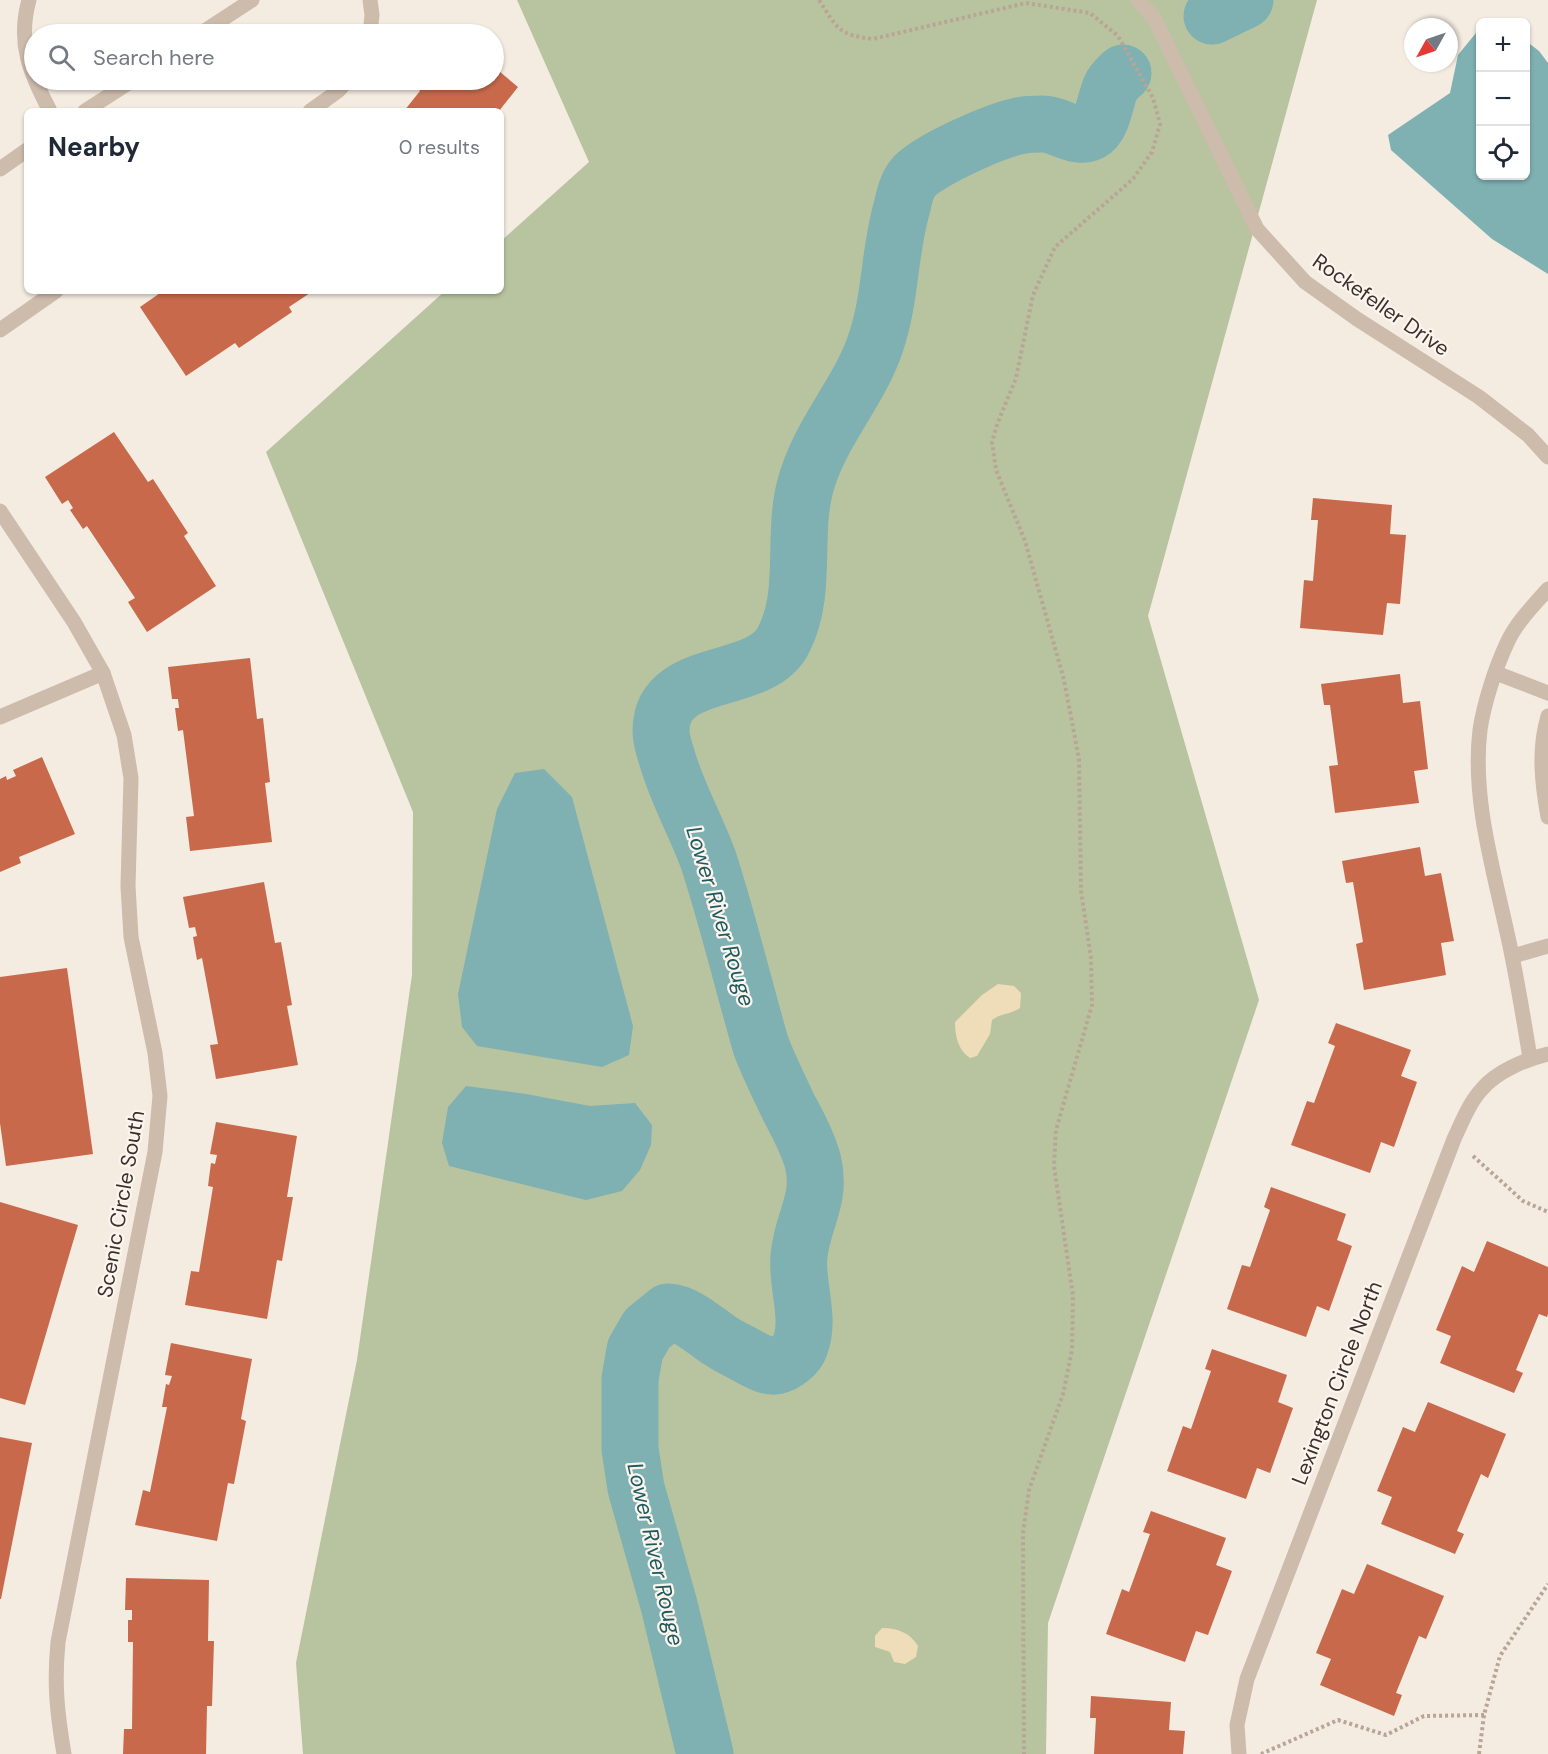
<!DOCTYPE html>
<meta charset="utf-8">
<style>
:root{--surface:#fff;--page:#f2f2f3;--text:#1f2937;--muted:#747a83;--line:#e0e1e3}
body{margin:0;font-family:"DM Sans",sans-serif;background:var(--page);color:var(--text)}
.controls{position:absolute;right:18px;top:18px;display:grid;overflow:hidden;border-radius:9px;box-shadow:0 2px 4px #0004}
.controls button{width:54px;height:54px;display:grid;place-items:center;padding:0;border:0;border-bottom:2px solid var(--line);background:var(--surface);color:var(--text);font:30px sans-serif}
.compass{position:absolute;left:1404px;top:18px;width:54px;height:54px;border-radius:50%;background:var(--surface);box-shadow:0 2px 4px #0004;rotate:230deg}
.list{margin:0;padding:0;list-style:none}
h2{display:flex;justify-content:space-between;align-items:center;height:78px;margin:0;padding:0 24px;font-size:26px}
h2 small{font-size:20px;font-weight:400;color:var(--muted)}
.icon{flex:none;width:33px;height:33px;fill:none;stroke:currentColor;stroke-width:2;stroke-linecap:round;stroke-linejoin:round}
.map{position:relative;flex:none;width:1548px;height:1754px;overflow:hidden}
.search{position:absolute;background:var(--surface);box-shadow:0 2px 4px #0004;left:24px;top:24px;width:480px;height:66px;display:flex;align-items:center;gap:15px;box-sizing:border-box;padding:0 21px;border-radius:33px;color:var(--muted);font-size:22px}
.panel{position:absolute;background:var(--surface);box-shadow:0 2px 4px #0004;left:24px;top:108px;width:480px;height:186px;border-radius:9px}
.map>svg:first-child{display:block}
.green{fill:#b8c4a0}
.sand{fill:#efdcb8}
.water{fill:#7fb0b2}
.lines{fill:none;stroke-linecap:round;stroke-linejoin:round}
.river{stroke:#7fb0b2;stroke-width:57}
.building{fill:#c8694b}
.path{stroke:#b9a596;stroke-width:4;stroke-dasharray:3 3;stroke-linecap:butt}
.minor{stroke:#cdbbac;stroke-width:15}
.labels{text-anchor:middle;stroke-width:4.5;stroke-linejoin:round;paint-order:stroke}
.street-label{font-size:21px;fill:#3b302b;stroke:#fbf5ee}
.water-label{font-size:22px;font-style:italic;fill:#1f5a5e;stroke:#fbf5ee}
</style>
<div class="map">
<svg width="1548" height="1754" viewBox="0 0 1548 1754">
<rect width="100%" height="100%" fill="#f4ebe1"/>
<polygon class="green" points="517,0 1317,0 1148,616 1259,1000 1048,1623 1046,1754 303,1754 296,1663 357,1360 412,975 413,812 266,452 445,291 501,291 501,241 589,162"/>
<g class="sand">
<path d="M998,984L1014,986L1021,993L1020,1008C1010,1015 1001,1013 992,1020L990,1034L977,1056L970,1058C958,1050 955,1036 955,1022L982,995Z"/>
<path d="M882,1628C898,1628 910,1633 918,1646L916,1657L905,1664L894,1662L890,1652L875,1647V1636Z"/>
</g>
<g class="water">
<polygon points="1480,28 1480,176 1526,176 1526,41 1539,51 1548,63 1548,274 1492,239 1391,150 1388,135 1450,93 1458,55"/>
<polygon points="544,769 572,797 633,1026 629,1055 602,1067 477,1046 462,1027 458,994 497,809 515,773"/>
<polygon points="466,1086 526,1094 590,1106 635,1103 652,1125 651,1145 640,1170 622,1191 586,1200 449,1166 442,1143 448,1107"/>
</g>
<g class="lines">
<g class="river">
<polyline points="1212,16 1245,0"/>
<path d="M705,1754L669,1605L636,1488L630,1449V1379L635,1350L647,1329L668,1312C686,1313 704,1330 719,1340C729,1347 741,1352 751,1358C760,1362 766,1367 776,1366C785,1364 797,1355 800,1346C811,1318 796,1285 799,1256C802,1221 822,1200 813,1162C808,1143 798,1125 789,1108C779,1087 769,1067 761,1046C743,984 728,920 708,859C696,826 678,795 668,761C665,751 661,741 661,731C661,665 759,687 783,641C808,594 792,537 805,487C819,433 860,392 876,342C891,298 889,251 902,207C904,198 907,185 913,178C926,161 997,130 1019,126C1026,124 1036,124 1043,124C1059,124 1075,140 1091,132C1103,126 1105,99 1111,87C1113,82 1119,77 1123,73"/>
</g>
</g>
<g class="building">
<polygon points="494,67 518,87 499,111 404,111 420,91 416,87 422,80 494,80"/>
<polygon points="163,291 172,291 174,294 178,291 313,291 289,307 292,312 239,348 235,343 186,376 140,307"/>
<polygon points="114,432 148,482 153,479 188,533 184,536 216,586 147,632 128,602 135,598 87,526 83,529 70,510 73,508 68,500 62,504 45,477"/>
<polygon points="1313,498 1392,505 1390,534 1406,535 1400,604 1387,603 1383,635 1300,628 1304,580 1313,581 1318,520 1311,520"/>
<polygon points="250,658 257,719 263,718 270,782 265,783 272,842 190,851 186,817 194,816 183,730 178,731 175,708 179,708 178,699 172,699 168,667"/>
<polygon points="1400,674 1403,703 1420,701 1428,769 1414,771 1419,803 1335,813 1329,766 1338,765 1330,705 1324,705 1321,684"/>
<polygon points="42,757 75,834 19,857 21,863 0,872 0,779 6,776 7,780 16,776 13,770"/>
<polygon points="1420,847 1425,876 1441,873 1454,941 1441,943 1446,975 1364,990 1356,944 1363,942 1353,882 1346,883 1342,861"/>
<polygon points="264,882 275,943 281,942 292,1005 287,1006 298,1065 216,1079 210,1045 218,1044 202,958 197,960 193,937 197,936 195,927 189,928 183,897"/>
<polygon points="67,968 93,1154 6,1166 0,1123 0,977"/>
<polygon points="1336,1023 1411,1050 1401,1076 1417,1082 1394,1147 1381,1142 1370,1173 1291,1145 1307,1101 1314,1103 1335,1046 1328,1043"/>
<polygon points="216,1122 297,1136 287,1197 293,1197 282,1261 277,1260 267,1319 185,1305 191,1271 199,1272 213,1187 208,1186 211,1163 215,1164 217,1155 210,1154"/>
<polygon points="1271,1187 1346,1214 1337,1240 1352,1246 1329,1311 1317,1306 1306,1337 1227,1309 1242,1265 1250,1267 1270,1210 1264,1207"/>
<polygon points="0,1202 78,1225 25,1405 0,1398"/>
<polygon points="1487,1241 1548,1267 1548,1314 1547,1317 1539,1314 1516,1370 1523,1373 1514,1393 1440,1363 1451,1336 1436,1330 1462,1266 1474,1272"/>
<polygon points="171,1343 252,1359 241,1419 246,1421 234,1484 228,1483 217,1541 135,1525 143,1490 150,1492 167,1407 162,1407 166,1384 169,1385 172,1376 165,1375"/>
<polygon points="1212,1349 1287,1375 1278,1402 1293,1408 1270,1473 1257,1468 1246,1499 1167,1471 1183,1426 1191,1429 1211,1371 1205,1369"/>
<polygon points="1428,1402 1506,1434 1488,1478 1481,1474 1457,1531 1464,1534 1455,1554 1381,1524 1392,1497 1377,1491 1403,1427 1415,1432"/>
<polygon points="0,1437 32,1443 1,1599 0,1599"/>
<polygon points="1151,1511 1226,1538 1216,1565 1232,1571 1208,1635 1196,1631 1185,1662 1106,1634 1122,1589 1129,1592 1150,1534 1143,1532"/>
<polygon points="1367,1564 1444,1596 1426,1639 1419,1636 1396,1693 1402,1695 1394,1716 1320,1685 1331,1659 1316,1653 1342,1589 1354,1594"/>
<polygon points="126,1578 209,1580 208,1641 214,1641 212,1706 207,1706 206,1754 123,1754 124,1729 132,1729 133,1642 128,1642 128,1620 132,1620 132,1610 125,1610"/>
<polygon points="1091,1696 1171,1702 1169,1730 1185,1731 1183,1754 1094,1754 1096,1718 1090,1718"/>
</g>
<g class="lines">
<g class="path">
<path d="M819,0C837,28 838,35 873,39L1026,3L1090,13L1118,36L1153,98L1160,124L1152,152L1133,179L1055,247L1033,295L1016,378L998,422L992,442L996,470L1025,541L1064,680L1079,759L1081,891L1091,958L1092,1005L1056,1130L1054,1166L1073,1296L1072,1350L1063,1394L1029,1490L1023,1533L1024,1754"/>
<polyline points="1473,1156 1523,1201 1548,1212"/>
<polyline points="1261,1754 1338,1720 1386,1735 1424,1716 1484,1715"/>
<polyline points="1479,1754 1484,1715 1500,1656 1548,1584"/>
</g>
<g class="minor">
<path d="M29,0C17,43 30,73 50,111"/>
<polyline points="370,0 372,15 370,34"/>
<polyline points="1138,0 1154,18 1257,229 1305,282 1357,319 1479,397 1528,435 1548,457"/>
<polyline points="200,34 252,0"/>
<polyline points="85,111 133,80"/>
<polyline points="310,111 338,91 348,80"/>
<polyline points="0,169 27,150"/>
<polyline points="0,330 56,291"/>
<path d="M0,511L74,622L103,673L124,735L131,778L128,886L131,937L155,1053L160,1096L155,1152L58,1642C54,1684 57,1712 64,1754"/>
<polyline points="1496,673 1548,693"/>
<path d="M1548,716C1538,750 1542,783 1548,817"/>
<polyline points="0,717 103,673"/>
<polyline points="1513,956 1548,946"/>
<path d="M1530,1058C1523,1015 1516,971 1506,928C1492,864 1472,796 1480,730C1484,703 1495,669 1507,643C1516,623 1533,606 1548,589"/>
<path d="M1239,1754L1237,1725L1247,1679L1454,1139C1462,1122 1469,1103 1482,1089C1496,1072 1526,1059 1548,1054"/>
</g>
</g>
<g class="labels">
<g class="street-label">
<text transform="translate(1381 305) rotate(35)" y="7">Rockefeller Drive</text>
<text transform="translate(121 1204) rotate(-80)" y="7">Scenic Circle South</text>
<text transform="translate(1337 1383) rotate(-69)" y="7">Lexington Circle North</text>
</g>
<g class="water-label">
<text transform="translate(721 916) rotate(73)" y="8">Lower River Rouge</text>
<text transform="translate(656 1554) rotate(77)" y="8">Lower River Rouge</text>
</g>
</g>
</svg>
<div class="controls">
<button>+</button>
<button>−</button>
<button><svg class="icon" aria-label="locate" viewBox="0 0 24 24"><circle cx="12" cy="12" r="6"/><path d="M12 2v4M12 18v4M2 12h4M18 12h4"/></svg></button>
</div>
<svg class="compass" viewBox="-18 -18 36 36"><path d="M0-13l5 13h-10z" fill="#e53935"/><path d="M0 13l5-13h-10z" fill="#747a83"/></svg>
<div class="search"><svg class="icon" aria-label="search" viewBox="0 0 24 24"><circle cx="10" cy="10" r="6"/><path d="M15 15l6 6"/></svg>Search here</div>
<section class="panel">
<h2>Nearby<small>0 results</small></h2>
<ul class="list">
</ul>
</section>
</div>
